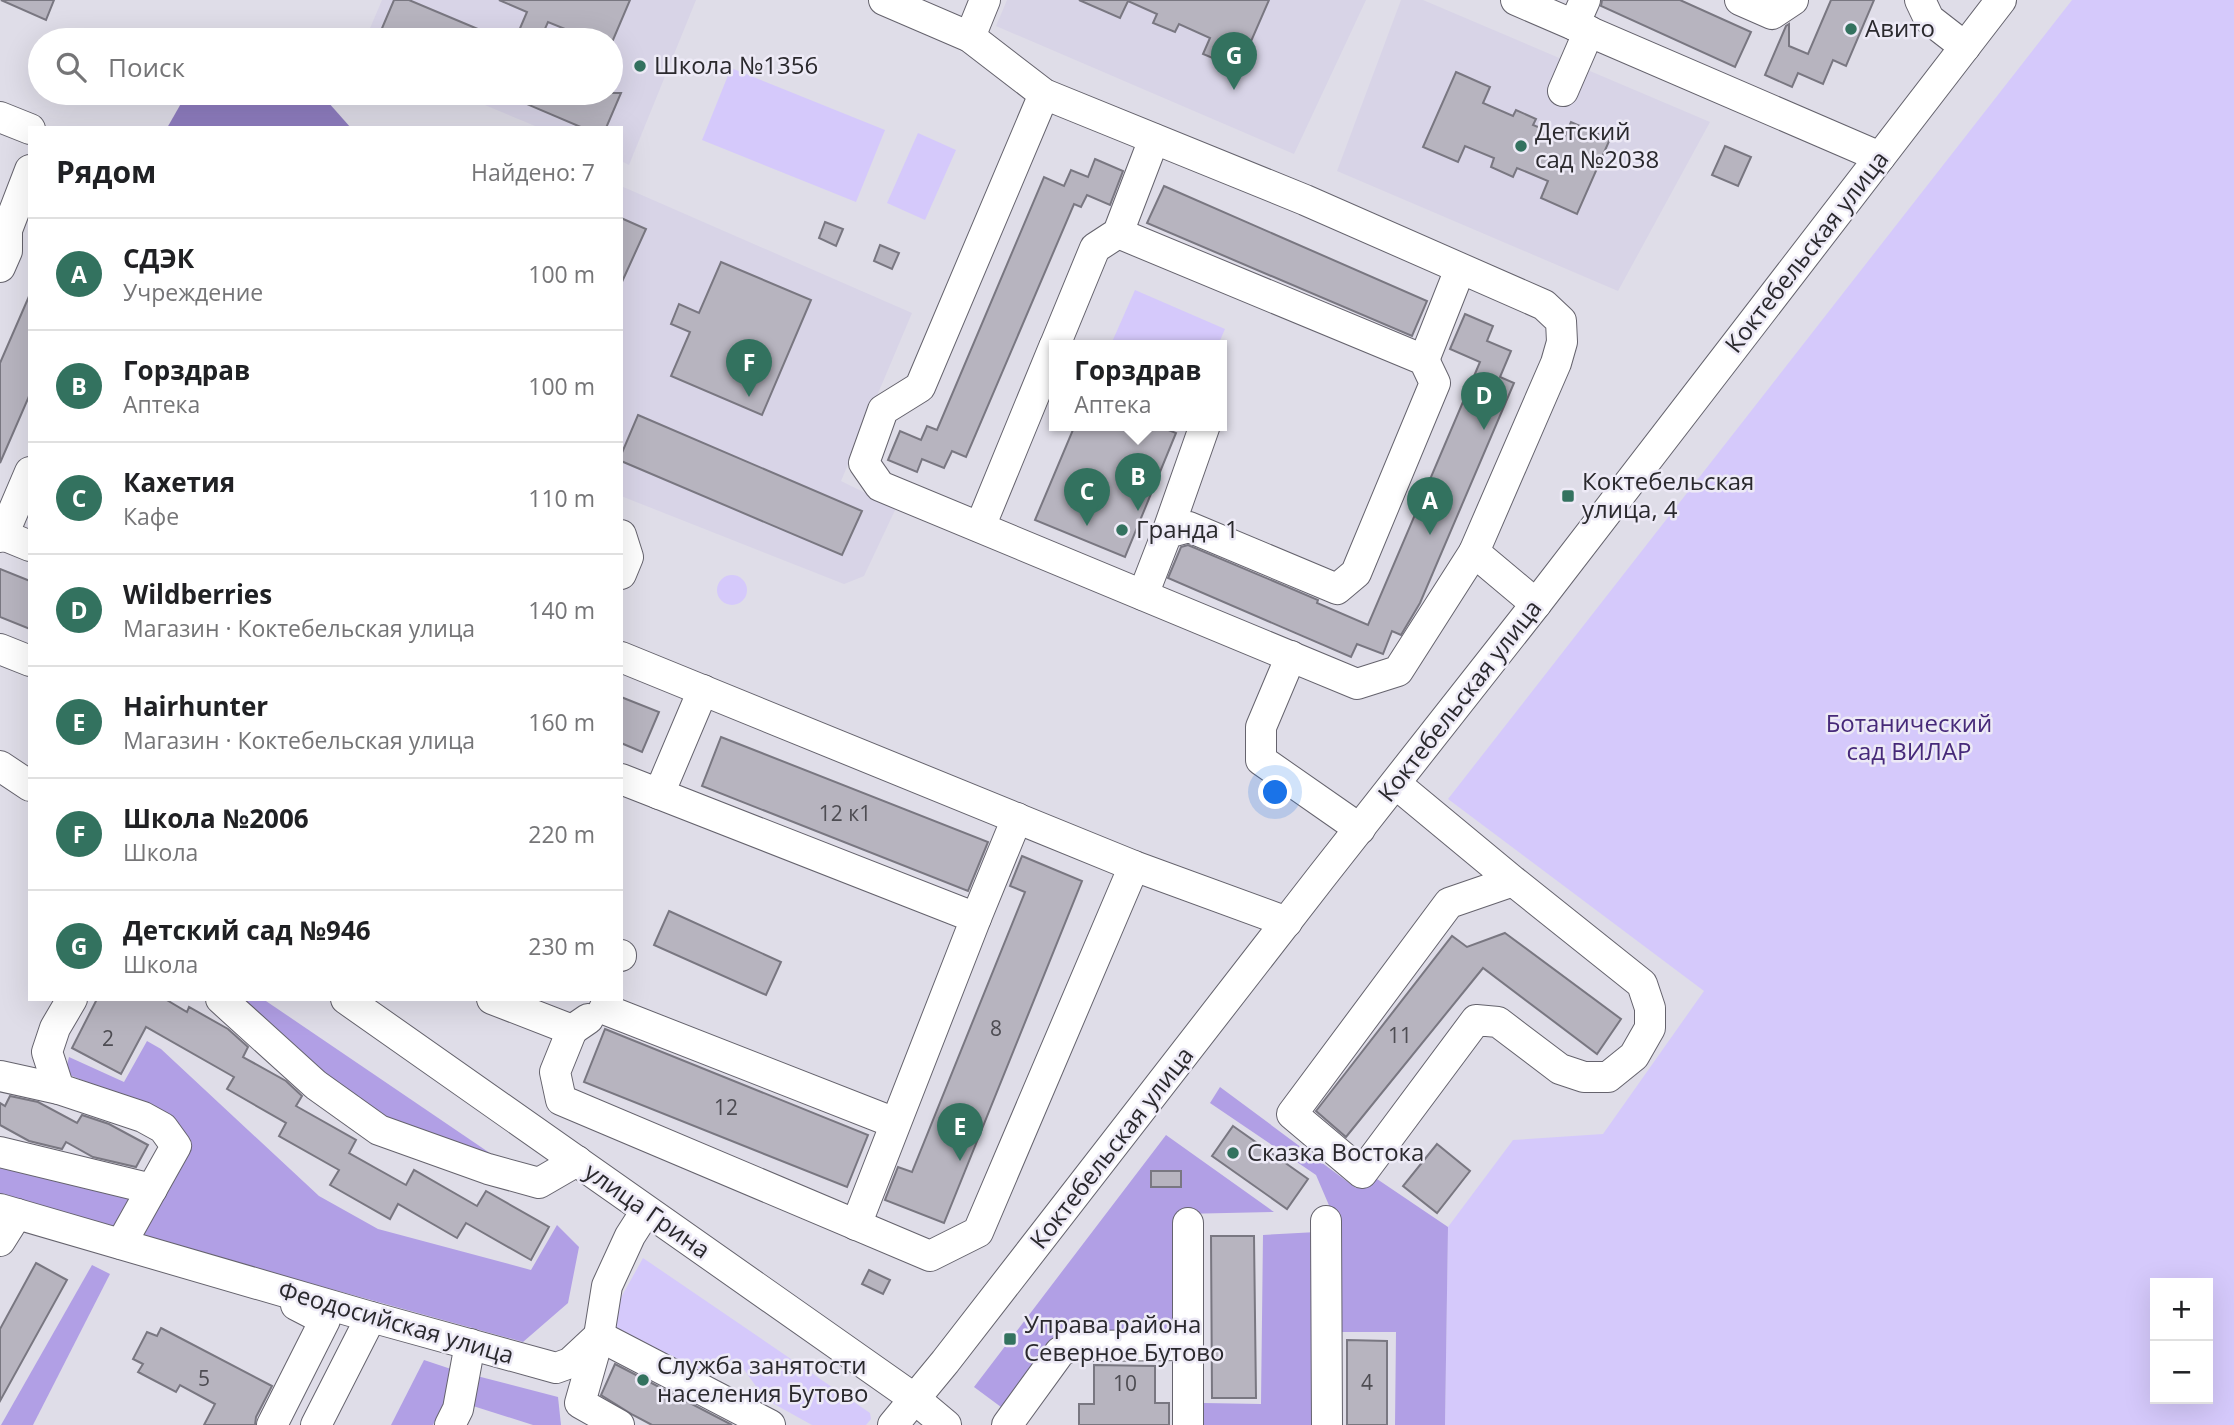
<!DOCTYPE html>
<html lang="ru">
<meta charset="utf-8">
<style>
:root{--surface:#fff;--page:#f2f2f2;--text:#202124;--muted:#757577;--line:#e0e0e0;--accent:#33725f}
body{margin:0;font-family:"Open Sans",sans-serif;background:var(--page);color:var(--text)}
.controls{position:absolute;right:21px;bottom:21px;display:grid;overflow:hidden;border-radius:0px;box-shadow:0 7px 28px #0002}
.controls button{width:63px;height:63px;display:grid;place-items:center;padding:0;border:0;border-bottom:2px solid var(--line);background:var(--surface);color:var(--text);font:35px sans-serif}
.you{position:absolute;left:1276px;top:793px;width:24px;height:24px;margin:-18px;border:5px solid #fff;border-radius:50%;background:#1a73e8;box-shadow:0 0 0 10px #1a73e833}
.badge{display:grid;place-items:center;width:46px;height:46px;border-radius:50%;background:var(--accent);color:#fff;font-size:23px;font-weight:700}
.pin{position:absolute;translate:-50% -58px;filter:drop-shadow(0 2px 4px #0008)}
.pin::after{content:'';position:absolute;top:37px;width:24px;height:21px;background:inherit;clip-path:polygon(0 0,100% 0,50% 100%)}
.popup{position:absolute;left:1049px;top:340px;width:178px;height:91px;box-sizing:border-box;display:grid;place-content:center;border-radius:0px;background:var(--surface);filter:drop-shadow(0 2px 5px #0005);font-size:23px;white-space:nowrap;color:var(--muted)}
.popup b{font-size:26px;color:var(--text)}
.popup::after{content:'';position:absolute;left:50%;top:100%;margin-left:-14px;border:14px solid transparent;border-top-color:var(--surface)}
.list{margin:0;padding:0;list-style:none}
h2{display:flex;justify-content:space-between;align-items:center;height:91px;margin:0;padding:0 28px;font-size:30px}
h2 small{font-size:23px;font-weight:400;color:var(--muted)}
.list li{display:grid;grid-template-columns:46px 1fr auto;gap:21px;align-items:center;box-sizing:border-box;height:112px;padding:0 28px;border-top:2px solid var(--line)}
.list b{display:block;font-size:26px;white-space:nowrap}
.list p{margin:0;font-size:23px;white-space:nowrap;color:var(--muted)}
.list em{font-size:23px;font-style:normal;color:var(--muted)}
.icon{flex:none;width:38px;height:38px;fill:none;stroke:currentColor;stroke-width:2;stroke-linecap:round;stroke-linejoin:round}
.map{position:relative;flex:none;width:2234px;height:1425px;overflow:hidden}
.search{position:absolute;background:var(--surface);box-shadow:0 7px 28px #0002;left:28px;top:28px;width:595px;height:77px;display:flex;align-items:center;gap:18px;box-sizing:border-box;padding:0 24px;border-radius:38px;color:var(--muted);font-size:26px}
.panel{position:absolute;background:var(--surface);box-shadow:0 7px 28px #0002;left:28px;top:126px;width:595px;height:875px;border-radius:0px}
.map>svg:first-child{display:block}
.built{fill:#d8d4e7}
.green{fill:#d5c9fb;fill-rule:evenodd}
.forest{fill:#b19fe5}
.water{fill:#8f7dc0}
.building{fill:#b7b4bf;stroke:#797781;stroke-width:2}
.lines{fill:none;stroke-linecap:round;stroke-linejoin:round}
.minor-casing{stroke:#65636d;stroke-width:32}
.minor{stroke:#fff;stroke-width:30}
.poi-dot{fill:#33725f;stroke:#edeaf6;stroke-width:2.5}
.labels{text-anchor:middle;stroke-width:5;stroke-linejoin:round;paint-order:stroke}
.number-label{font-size:21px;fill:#4d4c52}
.poi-label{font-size:24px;fill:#2a292d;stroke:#edeaf6;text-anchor:start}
.street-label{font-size:24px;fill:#2a292d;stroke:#edeaf6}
.park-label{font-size:24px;fill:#462979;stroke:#edeaf6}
</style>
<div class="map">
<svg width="2234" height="1425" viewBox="0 0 2234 1425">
<rect width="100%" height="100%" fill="#dfdde8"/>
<g class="built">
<polygon points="382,0 696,0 629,165 621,161 621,128 540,128 456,93 611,93 611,40 365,40"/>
<polygon points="1007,0 1366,0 1294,154 996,26"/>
<polygon points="1401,0 1423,0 1710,122 1618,291 1337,171"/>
<polygon points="621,186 912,313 841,481 896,508 864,576 844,584 621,496"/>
</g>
<g class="green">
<path d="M2072,0H2234V1425H1445L1448,1227L1513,1140L1603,1134L1704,991L1448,799ZM2155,1283H2208V1399H2155Z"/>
<polygon points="731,68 885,130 856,202 702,140"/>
<polygon points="918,133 956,150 925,220 887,203"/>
<polygon points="1135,290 1225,329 1218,345 1119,345 1112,342"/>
<circle cx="732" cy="590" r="15"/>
<polygon points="643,1258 870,1413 871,1419 866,1425 812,1425 765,1399 740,1364 688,1370 619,1337 613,1312"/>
</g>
<g class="forest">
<polygon points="235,999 263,999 512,1168 381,1121"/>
<polygon points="147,1041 161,1049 319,1196 378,1229 531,1270 557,1225 579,1247 568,1303 523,1342 136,1235 171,1117 65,1073 69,1057 124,1082"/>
<polygon points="1220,1087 1356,1188 1377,1179 1448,1227 1445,1425 1395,1425 1396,1332 1336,1332 1334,1217 1316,1175 1210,1103"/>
<polygon points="1166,1135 1274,1212 1181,1214 1177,1333 1057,1334 1001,1407 974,1387"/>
<polygon points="0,1160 140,1195 120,1230 0,1196"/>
<polygon points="1317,1232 1316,1425 1204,1425 1204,1403 1261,1404 1263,1235"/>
<polygon points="92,1265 110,1274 33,1425 1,1425"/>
<polygon points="424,1360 454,1370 445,1402 433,1425 391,1425"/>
<polygon points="477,1376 558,1397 561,1425 533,1425 473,1406"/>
</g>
<polygon class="water" points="187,93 320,93 351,128 167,128"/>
<g class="building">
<polygon points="1,0 54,0 46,20"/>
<polygon points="394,0 409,0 504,40 377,40"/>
<polygon points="499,0 630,0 613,40 592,40 548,22 540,40 515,40 527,12"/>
<polygon points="1079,0 1269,0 1239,69 1203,54 1210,38 1179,24 1175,32 1153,23 1157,14 1128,1 1120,18"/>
<polygon points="1602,0 1680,0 1751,32 1735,67 1601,6"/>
<polygon points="1831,0 1874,0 1846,66 1833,60 1823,84 1798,73 1792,87 1765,75 1786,26 1789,24 1789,46 1808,54"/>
<polygon points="1456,72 1490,87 1483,103 1513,116 1516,110 1536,119 1533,125 1564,138 1571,122 1610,139 1577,214 1541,198 1548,181 1517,168 1513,177 1491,167 1494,158 1465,146 1458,162 1423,147"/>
<polygon points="501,93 621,93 606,128 583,128"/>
<polygon points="1725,146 1751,157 1738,186 1712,175"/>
<polygon points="1095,159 1123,171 1110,205 1087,195 1081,207 1074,204 966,457 952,451 944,468 922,459 917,472 888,460 900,431 921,440 927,426 937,430 1044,177 1064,186 1071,170 1088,177"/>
<polygon points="1164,186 1427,301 1412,336 1147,223"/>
<polygon points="621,218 646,229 621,284"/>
<polygon points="825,222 843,229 836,246 819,238"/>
<polygon points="880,245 899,253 892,269 874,261"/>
<polygon points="721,262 811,300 762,415 671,376 690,332 671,324 679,304 699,313"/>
<polygon points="30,294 30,394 0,463 0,363"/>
<polygon points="1465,314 1493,326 1487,341 1511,351 1500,377 1514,383 1420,603 1401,635 1392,631 1383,654 1357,644 1351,657 1168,578 1181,547 1188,545 1318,600 1317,603 1368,625 1480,362 1450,349"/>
<polygon points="638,415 862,511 842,555 621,461 621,455"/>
<polygon points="1075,425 1124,425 1146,434 1150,425 1156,425 1176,433 1125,557 1035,520"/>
<polygon points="0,569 30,581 30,629 0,617"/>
<polygon points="621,697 659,712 642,752 621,743"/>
<polygon points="721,737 988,842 968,891 702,786"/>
<polygon points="1022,856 1082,881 944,1223 885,1200 898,1167 912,1172 1025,892 1010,886"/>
<polygon points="669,911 781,962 766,995 654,945"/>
<polygon points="1505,933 1621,1019 1597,1054 1483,968 1346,1137 1316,1111 1452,936 1467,947"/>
<polygon points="97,999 165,999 187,1012 189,1007 228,1029 248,1047 243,1057 286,1081 302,1096 296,1106 356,1140 349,1153 406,1185 414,1170 477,1206 486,1191 549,1227 531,1260 466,1223 457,1238 398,1204 390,1219 330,1185 339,1170 279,1136 286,1123 227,1089 234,1077 146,1027 121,1074 72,1048"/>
<polygon points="605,1029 868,1135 847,1187 584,1082"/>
<polygon points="10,1096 38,1102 77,1123 82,1115 109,1124 148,1145 136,1167 93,1157 66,1142 62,1149 29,1141 0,1125 0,1103 5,1106"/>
<polygon points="1233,1126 1308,1179 1287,1209 1212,1156"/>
<polygon points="1437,1144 1470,1171 1437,1213 1403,1186"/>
<rect x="1151" y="1171" width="30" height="16"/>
<polygon points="1211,1236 1254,1236 1256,1398 1212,1398"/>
<polygon points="36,1263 67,1280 0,1401 0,1329"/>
<polygon points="869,1270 890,1280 883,1294 862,1284"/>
<polygon points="161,1328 272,1386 256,1417 255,1425 204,1425 215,1404 180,1385 176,1392 138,1372 143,1364 133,1359 147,1332 157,1336"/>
<polygon points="1347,1340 1387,1341 1387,1425 1347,1425"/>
<polygon points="615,1364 732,1425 652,1425 633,1415 601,1395"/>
<polygon points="1094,1365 1155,1366 1155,1403 1169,1403 1169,1425 1079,1425 1079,1404 1094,1404"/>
</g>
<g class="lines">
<defs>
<g id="minor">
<polyline points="884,0 970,37 1044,94 1305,200 1544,305 1561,321 1562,342 1556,363 1474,552 1536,604"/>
<polyline points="1516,0 1880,157"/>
<polyline points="1740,0 1772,14 1793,0"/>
<polyline points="1920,0 1929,19 1965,47"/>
<polyline points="1574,25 1585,0"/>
<polyline points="970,37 985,0"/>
<polyline points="1563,91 1589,31"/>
<polyline points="1044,94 920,387 883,410 864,463 880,486 1357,684 1398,671 1474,552"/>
<polyline points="0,117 30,129"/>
<polyline points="1118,233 1424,360 1435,383 1356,573 1337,589 1189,527 1167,533 1143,595"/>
<polyline points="0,267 7,251 7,230 30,170"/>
<polyline points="1055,345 1095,248 1118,233 1154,139"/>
<polyline points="1424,360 1460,269"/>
<polyline points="980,527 1054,347"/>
<polyline points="1167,533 1205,425"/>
<polyline points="3,535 30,546"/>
<polyline points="621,535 628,557 621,574"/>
<polyline points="0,537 3,535 30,472"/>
<polyline points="0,649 30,661"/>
<polyline points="1291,656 1261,727 1261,760 1360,829"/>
<polyline points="621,657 1134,866 1287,922"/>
<polyline points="0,766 30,786"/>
<polyline points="621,779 976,918 856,1225"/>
<polyline points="1396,784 1513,881 1642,984 1650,1008 1650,1028 1634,1056 1608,1077 1584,1077 1560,1069 1498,1022 1476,1020 1362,1173 1292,1114 1449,903 1513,881"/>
<polyline points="659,794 703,690"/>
<polyline points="976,918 1017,818"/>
<polyline points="621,955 621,956"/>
<polyline points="72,999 55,1028 47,1052 59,1089 143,1117 163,1128 176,1146 121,1244"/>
<polyline points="221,999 316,1085 379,1130 488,1169 539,1183 577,1161"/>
<polyline points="346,999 915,1399 946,1425"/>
<polyline points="492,999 572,1030 588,1019"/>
<polyline points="604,1009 895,1123"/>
<polyline points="572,1030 555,1072 561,1100 930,1256 978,1232 1134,866"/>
<polyline points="0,1076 59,1089"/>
<polyline points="0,1152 152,1189"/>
<polyline points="0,1209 371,1317 556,1368 570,1363 599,1336 770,1425"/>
<polyline points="1326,1221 1327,1425"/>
<polyline points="1188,1223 1188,1425"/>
<polyline points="0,1241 17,1214"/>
<polyline points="272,1425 325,1320 296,1305"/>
<polyline points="316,1425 371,1317"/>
<polyline points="450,1425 458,1409 470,1344"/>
<polyline points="619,1425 580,1403 599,1336 607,1286 630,1236 646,1211"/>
<polyline points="893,1425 945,1362 1322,876 1536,604 2001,0"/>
<polyline points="1007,1425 1060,1352 1071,1346 1188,1345"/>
</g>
</defs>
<use href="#minor" class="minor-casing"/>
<use href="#minor" class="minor"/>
</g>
<g class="poi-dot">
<circle cx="1851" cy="29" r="7"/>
<circle cx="640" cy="66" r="7"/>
<circle cx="1521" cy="146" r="7"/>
<rect x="1561" y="489" width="14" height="14" rx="3.5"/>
<circle cx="1122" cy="530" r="7"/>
<circle cx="1233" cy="1153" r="7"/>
<rect x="1003" y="1332" width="14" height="14" rx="3.5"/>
<circle cx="643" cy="1380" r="7"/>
</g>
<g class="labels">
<g class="number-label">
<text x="845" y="821">12 к1</text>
<text x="996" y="1036">8</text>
<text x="1400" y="1043">11</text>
<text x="108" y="1046">2</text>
<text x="726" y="1115">12</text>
<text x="204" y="1386">5</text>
<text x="1367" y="1390">4</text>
<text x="1125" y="1391">10</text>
</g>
<g class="poi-label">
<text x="1865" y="37">Авито</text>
<text x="654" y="74">Школа №1356</text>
<text x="1535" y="140">Детский<tspan x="1535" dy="28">сад №2038</tspan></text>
<text x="1582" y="490">Коктебельская<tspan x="1582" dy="28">улица, 4</tspan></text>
<text x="1136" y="538">Гранда 1</text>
<text x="1247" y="1161">Сказка Востока</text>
<text x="1024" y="1333">Управа района<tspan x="1024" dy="28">Северное Бутово</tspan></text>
<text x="657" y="1374">Служба занятости<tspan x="657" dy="28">населения Бутово</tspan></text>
</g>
<g class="street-label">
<text transform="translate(1807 252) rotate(-52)" y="8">Коктебельская улица</text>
<text transform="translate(1460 701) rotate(-52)" y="8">Коктебельская улица</text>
<text transform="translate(1112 1148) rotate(-52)" y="8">Коктебельская улица</text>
<text transform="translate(647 1211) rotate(35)" y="8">улица Грина</text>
<text transform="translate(396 1323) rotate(16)" y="8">Феодосийская улица</text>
</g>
<g class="park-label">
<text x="1909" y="732">Ботанический<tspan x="1909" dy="28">сад ВИЛАР</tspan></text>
</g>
</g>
</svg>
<div class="controls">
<button>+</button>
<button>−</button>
</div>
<div class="you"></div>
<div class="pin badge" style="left:1430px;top:535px">A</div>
<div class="pin badge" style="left:1138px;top:511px">B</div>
<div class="popup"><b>Горздрав</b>Аптека</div>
<div class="pin badge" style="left:1087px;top:526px">C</div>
<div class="pin badge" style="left:1484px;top:430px">D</div>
<div class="pin badge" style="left:960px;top:1161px">E</div>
<div class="pin badge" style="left:749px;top:397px">F</div>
<div class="pin badge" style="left:1234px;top:90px">G</div>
<div class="search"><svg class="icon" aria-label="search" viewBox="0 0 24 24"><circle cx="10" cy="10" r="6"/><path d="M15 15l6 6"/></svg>Поиск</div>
<section class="panel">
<h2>Рядом<small>Найдено: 7</small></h2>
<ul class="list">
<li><span class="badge">A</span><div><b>СДЭК</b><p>Учреждение</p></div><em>100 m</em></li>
<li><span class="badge">B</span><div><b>Горздрав</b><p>Аптека</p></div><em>100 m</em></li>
<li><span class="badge">C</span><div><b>Кахетия</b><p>Кафе</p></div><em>110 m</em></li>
<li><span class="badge">D</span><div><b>Wildberries</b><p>Магазин · Коктебельская улица</p></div><em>140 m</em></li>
<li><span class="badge">E</span><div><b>Hairhunter</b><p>Магазин · Коктебельская улица</p></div><em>160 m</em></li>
<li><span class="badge">F</span><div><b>Школа №2006</b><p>Школа</p></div><em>220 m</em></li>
<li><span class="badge">G</span><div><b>Детский сад №946</b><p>Школа</p></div><em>230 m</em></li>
</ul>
</section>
</div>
